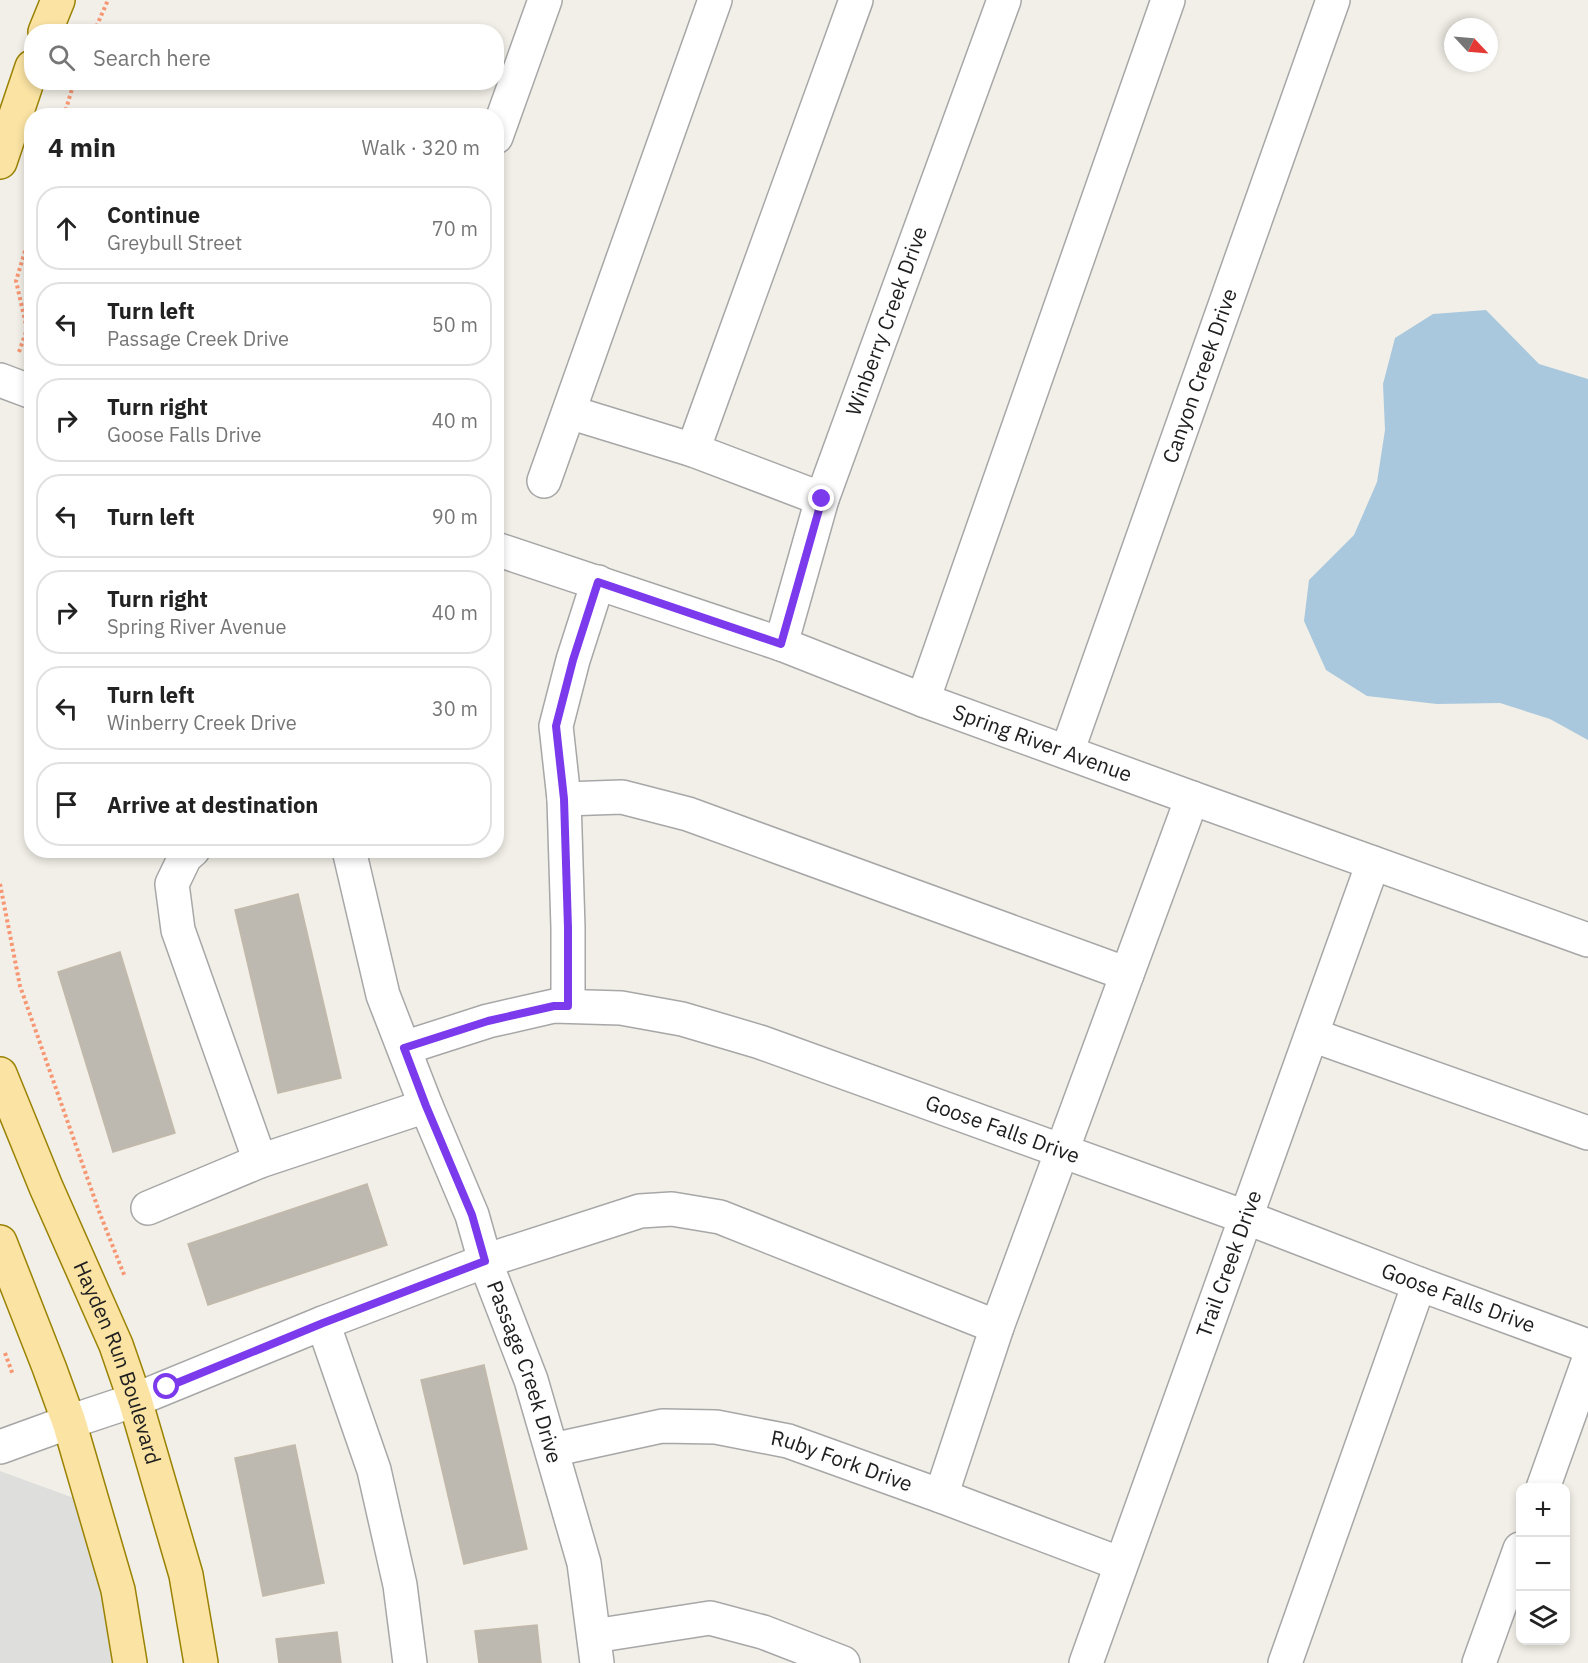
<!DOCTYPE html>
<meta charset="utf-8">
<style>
:root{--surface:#fff;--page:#f2f2f2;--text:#222;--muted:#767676;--line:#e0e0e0}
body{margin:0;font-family:"IBM Plex Sans",sans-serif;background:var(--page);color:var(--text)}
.controls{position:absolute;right:18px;bottom:18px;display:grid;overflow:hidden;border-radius:12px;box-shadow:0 3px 9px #0003}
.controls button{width:54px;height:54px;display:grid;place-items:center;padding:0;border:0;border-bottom:2px solid var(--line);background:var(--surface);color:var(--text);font:30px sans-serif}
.compass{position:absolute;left:1444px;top:18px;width:54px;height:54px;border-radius:50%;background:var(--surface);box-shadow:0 3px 9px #0003;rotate:116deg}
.stop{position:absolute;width:18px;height:18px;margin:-14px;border:4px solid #7c3aed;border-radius:50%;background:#fff}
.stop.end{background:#7c3aed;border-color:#fff;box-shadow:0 2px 6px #0008}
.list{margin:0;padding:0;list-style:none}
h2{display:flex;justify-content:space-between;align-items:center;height:78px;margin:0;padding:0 24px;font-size:26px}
h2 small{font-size:20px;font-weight:400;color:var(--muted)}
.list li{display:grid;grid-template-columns:39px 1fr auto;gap:18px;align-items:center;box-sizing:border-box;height:84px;margin:0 12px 12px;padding:0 12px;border:2px solid var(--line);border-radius:24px}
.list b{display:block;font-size:22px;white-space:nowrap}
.list p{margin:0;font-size:20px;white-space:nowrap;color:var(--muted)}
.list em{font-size:20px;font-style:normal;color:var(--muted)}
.icon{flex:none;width:33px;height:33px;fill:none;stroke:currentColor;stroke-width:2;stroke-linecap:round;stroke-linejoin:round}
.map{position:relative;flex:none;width:1588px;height:1663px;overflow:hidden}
.search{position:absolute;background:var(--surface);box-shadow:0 3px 9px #0003;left:24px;top:24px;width:480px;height:66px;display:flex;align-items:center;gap:15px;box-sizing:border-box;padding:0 21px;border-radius:24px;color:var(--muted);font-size:22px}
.panel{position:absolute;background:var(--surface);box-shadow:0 3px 9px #0003;left:24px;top:108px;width:480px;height:750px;border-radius:24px}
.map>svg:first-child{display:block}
.residential{fill:#dededd}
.water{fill:#a9c8dd}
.building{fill:#bdb8b0;stroke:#c2b9aa;stroke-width:1.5}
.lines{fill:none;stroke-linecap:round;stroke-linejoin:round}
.minor-casing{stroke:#a7a7a7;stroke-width:36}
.major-casing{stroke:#9a8203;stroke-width:36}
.path{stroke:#f79672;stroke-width:4;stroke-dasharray:3 3;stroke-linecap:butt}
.minor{stroke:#fff;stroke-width:33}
.major{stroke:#fae3a3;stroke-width:33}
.route{stroke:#7c3aed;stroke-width:8}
.labels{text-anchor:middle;stroke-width:6;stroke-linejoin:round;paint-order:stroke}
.street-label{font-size:21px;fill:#202020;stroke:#fff}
</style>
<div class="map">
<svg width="1588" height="1663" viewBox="0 0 1588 1663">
<rect width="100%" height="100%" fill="#f1efe7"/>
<polygon class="residential" points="0,1471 93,1505 130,1663 0,1663"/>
<polygon class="water" points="1486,310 1539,364 1588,379 1588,740 1550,719 1500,703 1437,704 1367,696 1326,670 1304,621 1309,580 1354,535 1377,482 1385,430 1383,384 1395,338 1433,314"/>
<g class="building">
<polygon points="298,894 341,1078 278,1093 235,910"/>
<polygon points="120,952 175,1133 113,1152 58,972"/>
<polygon points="367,1184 387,1245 208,1305 188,1244"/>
<polygon points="484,1365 527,1549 464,1564 421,1380"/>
<polygon points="295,1445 324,1583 263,1596 235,1458"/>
<polygon points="537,1625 541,1663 479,1663 475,1631"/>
<polygon points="337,1632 341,1663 279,1663 276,1639"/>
</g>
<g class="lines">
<defs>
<g id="minor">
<polyline points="496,137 545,0"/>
<polyline points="0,380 32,392"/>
<polyline points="569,412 693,450 822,499"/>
<polyline points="693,450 856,0"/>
<polyline points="544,481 715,0"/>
<path id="s1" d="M496,549L781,644L923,700L1192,798L1588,940"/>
<path id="s2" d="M781,644L822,499L1004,0"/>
<polyline points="923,700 1168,0"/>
<path id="s3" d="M1067,752L1333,0"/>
<polyline points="564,799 622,797 688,814 1127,974"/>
<polyline points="193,850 185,857 172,884 178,930 260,1161"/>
<path id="s4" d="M349,850L383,995L426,1106L472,1215L485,1261L531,1380L584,1563L597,1663"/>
<polyline points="568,1006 568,928 564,799 556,726 573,660 598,582"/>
<polyline points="1312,1035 1588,1133"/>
<path id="s5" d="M404,1048L488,1021L554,1006L621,1008L682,1019L760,1042L1245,1217L1419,1284L1588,1346"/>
<polyline points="148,1208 260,1161 426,1106"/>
<polyline points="323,1323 374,1470 400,1585 410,1663"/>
<polyline points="0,1447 69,1422 135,1400 323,1323 485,1261 640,1211 672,1209 720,1217 997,1327"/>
<path id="s6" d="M552,1450L662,1426L716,1427L788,1441L941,1496L1121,1564"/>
<polyline points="1543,1488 1588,1362"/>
<polyline points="941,1496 997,1327 1192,798"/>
<polyline points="594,1636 710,1618 763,1632 843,1663"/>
<path id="s7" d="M1086,1663L1373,863"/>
<polyline points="1285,1663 1419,1284"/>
<polyline points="1479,1663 1520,1549"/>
</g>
<g id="major">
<polyline points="45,32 58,0"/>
<polyline points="0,162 32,67"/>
<path id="s8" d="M0,1074L46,1187L116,1345L135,1400L186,1575L201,1663"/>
<polyline points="0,1242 49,1367 69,1422 118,1590 130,1663"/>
</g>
</defs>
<use href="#minor" class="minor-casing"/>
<use href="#major" class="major-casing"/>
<g class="path">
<polyline points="94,32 108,0"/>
<polyline points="64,116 74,82"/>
<polyline points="19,352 27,329 16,281 32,228"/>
<polyline points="0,884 20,986 100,1214 125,1277"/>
<polyline points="5,1353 13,1375"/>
</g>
<use href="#minor" class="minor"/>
<use href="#major" class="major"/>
</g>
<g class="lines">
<polyline class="route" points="167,1387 323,1323 485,1261 472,1215 426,1106 404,1048 488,1021 554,1006 568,1006 568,928 564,799 556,726 573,660 598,582 781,644 822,499"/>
</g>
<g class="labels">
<g class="street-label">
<text dy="7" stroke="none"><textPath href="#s2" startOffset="340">Winberry Creek Drive</textPath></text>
<text dy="7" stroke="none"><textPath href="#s3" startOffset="399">Canyon Creek Drive</textPath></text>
<text dy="7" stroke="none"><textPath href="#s1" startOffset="580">Spring River Avenue</textPath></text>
<text dy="7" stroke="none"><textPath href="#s5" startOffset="624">Goose Falls Drive</textPath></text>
<text dy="7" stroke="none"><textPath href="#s7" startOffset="424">Trail Creek Drive</textPath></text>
<text dy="7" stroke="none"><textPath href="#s5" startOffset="1110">Goose Falls Drive</textPath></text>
<text dy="7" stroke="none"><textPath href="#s8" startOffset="312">Hayden Run Boulevard</textPath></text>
<text dy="7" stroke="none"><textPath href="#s4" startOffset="552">Passage Creek Drive</textPath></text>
<text dy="7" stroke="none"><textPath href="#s6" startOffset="297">Ruby Fork Drive</textPath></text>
</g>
</g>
</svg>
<div class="controls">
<button>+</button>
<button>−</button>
<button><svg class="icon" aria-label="layers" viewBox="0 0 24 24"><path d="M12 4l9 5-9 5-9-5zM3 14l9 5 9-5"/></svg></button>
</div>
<svg class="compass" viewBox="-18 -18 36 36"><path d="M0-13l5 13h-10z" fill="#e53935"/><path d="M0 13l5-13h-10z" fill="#767676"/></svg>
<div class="stop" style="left:167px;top:1387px"></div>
<div class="stop end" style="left:822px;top:499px"></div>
<div class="search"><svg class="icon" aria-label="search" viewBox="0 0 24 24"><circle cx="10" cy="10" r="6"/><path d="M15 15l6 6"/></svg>Search here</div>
<section class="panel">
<h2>4 min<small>Walk · 320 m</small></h2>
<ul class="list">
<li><svg class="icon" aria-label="ahead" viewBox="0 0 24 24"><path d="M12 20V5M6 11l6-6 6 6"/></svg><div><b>Continue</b><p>Greybull Street</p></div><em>70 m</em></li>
<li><svg class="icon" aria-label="left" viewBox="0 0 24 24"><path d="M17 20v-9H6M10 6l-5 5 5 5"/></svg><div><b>Turn left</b><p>Passage Creek Drive</p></div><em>50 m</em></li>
<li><svg class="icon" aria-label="right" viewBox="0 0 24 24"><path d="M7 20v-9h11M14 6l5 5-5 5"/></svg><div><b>Turn right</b><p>Goose Falls Drive</p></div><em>40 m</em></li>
<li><svg class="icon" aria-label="left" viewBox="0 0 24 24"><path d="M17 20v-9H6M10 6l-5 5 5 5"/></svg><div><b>Turn left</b></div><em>90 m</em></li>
<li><svg class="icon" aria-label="right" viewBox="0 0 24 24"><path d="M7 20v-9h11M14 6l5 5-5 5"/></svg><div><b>Turn right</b><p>Spring River Avenue</p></div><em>40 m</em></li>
<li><svg class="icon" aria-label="left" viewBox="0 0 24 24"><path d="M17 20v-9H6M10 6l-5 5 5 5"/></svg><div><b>Turn left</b><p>Winberry Creek Drive</p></div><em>30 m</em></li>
<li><svg class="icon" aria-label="arrive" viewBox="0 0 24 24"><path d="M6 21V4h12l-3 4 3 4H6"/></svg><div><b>Arrive at destination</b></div></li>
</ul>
</section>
</div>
